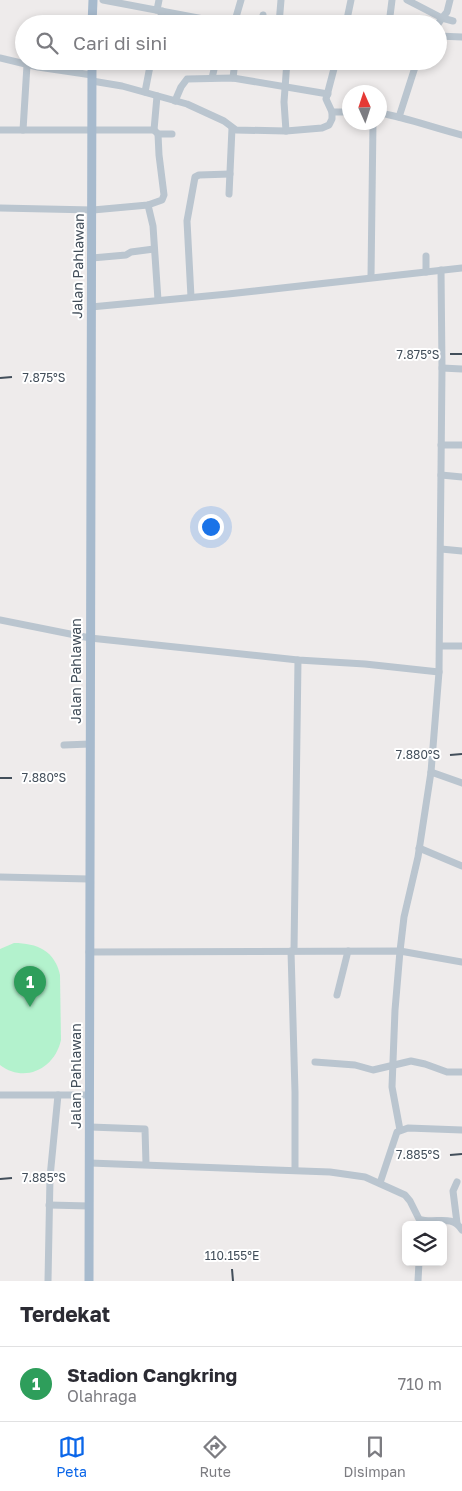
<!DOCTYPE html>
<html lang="id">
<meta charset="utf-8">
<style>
:root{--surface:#fff;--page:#f7f7f7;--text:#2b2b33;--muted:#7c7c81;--line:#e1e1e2;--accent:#0a66e9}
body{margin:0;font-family:"Golos Text",sans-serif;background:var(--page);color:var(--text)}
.controls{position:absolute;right:15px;bottom:15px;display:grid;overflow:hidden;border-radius:8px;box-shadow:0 2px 8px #0003}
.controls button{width:45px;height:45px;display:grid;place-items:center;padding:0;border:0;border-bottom:1px solid var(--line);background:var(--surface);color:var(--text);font:25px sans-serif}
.compass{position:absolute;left:342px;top:85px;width:45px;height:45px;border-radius:50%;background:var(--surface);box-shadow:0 2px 8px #0003;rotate:357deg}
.you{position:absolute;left:210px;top:526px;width:18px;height:18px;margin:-12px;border:4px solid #fff;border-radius:50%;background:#1a73e8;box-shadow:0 0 0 8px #1a73e833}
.badge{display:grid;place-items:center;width:32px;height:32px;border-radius:50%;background:var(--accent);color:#fff;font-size:16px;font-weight:700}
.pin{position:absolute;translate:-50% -41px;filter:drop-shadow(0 1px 2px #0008)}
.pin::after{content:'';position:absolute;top:26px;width:18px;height:15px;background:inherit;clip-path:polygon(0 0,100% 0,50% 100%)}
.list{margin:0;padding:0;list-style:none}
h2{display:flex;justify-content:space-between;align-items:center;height:65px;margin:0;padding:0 20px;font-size:21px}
h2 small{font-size:16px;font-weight:400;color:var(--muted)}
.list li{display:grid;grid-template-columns:32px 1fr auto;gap:15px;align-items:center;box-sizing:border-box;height:75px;padding:0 20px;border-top:1px solid var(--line)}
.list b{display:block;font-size:19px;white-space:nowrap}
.list p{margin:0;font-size:16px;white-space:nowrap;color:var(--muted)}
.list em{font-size:16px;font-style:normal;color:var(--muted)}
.icon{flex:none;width:28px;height:28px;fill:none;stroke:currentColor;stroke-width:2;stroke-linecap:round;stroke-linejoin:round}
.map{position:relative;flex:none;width:462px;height:1281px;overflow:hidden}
.search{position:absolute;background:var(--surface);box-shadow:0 2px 8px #0003;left:15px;right:15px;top:15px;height:55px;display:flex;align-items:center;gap:12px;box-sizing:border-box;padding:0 18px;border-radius:28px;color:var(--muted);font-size:19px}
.sheet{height:140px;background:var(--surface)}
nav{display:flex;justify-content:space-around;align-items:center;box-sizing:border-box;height:70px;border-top:1px solid var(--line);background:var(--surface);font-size:14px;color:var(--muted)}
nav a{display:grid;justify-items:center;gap:2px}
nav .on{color:var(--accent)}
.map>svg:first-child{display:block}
.green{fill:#b3f2cd}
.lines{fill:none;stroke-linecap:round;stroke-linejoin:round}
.minor{stroke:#bac5cf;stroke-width:7}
.major{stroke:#a7bacd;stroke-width:9}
.ticks{fill:none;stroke:#424e5a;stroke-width:2}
.labels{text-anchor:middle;stroke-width:4;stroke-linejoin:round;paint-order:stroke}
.street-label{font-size:14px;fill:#424e5a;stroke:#fff}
.ticks-label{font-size:12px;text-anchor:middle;fill:#424e5a;stroke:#fff;stroke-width:4;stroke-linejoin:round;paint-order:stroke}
</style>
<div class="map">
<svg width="462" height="1281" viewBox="0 0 462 1281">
<rect width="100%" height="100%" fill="#eeebeb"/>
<path class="green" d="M14,943C37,943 55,951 60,975L61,1040C55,1068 25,1084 0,1065V949Z"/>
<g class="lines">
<g class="minor">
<polyline points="103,0 230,24"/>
<polyline points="407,0 442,18 438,24"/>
<polyline points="450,0 447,12 442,18 453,21"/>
<polyline points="157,10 159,0"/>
<polyline points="159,24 162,11"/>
<polyline points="234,24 241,0"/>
<polyline points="261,24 263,15"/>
<polyline points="279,24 281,0"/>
<polyline points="346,24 351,0"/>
<polyline points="389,24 392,0"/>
<polyline points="438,36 462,37"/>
<polyline points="0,58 38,67 92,75"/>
<polyline points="212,78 216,61"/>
<polyline points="233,78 235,61"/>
<polyline points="92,81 122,86 187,104 224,121 236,130 286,131 322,128 329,125 332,119 332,112 326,99 336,61"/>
<polyline points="145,92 151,61"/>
<polyline points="175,101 181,87 187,79 233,78 328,94"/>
<polyline points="332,112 350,112"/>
<path d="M380,113C408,118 434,128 462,135"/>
<polyline points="399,117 417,61"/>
<polyline points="0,130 154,130 158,134 159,155 164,195 162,200 148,205 93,210 0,208"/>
<polyline points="23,130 27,65"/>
<polyline points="154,130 157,96"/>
<polyline points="286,131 284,102 287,61"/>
<polyline points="158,134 172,134"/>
<polyline points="229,194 232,128"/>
<polyline points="148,205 153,226 158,300"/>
<polyline points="92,258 126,255 131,252 154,249"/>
<polyline points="426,272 426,256"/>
<polyline points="371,277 373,122"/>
<polyline points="191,297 187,221 195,177 199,175 230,174"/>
<polyline points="91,307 228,294 462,268"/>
<polyline points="442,368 462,369"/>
<polyline points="441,445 462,445"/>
<polyline points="441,475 462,477"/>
<polyline points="441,549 462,551"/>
<polyline points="0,620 90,638 298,660 365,664 439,672"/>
<polyline points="440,646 462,646"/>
<polyline points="64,745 90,744"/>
<polyline points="431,772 462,783"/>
<polyline points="419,848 462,866"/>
<polyline points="0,877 89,879"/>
<polyline points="291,951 295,1092 295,1170"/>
<polyline points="294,951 298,660"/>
<polyline points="89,952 400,951 462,962"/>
<polyline points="337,995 348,951"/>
<polyline points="315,1062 355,1065 373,1070 411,1061 425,1064 447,1072 462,1072"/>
<polyline points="0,1095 89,1095"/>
<polyline points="90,1127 145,1129 146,1164"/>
<polyline points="400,1130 392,1087 395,1010 400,951 404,917 418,857 431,772 439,672 442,368 441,270"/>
<path d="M90,1163L330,1172L365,1177L405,1195L410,1201L419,1219C435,1225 451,1213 462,1230"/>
<polyline points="380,1183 397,1132 408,1128 462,1130"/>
<polyline points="49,1205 89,1206"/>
<polyline points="457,1223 453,1191 457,1182"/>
<polyline points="48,1281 50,1177 58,1095"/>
<polyline points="418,1281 419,1262"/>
</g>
<g class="major">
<polyline points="92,24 93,0"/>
<polyline points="89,1281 92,61"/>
</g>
</g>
<path class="ticks" d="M450,354H462M0,378L12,377M450,755L462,754M0,778H12M450,1155L462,1154M0,1179L12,1178M232,1269L233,1281"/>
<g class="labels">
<g class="street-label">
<text transform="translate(78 266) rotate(-89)" y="5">Jalan Pahlawan</text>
<text transform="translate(76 671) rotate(-90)" y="5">Jalan Pahlawan</text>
<text transform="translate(76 1076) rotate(-90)" y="5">Jalan Pahlawan</text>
</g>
</g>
<g class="ticks-label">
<text x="418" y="359">7.875°S</text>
<text x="44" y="382">7.875°S</text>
<text x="418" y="759">7.880°S</text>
<text x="44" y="782">7.880°S</text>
<text x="418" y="1159">7.885°S</text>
<text x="44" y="1182">7.885°S</text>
<text x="232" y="1260">110.155°E</text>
</g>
</svg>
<div class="controls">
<button><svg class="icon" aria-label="layers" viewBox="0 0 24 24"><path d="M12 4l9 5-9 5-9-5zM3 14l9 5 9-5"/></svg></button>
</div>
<svg class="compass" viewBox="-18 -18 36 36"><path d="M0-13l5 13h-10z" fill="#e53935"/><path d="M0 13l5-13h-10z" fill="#7c7c81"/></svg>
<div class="you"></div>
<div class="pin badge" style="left:30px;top:1007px;background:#2e9e5b">1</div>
<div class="search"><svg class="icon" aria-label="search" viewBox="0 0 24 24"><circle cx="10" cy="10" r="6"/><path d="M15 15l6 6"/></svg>Cari di sini</div>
</div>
<section class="sheet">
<h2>Terdekat<small></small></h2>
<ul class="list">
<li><span class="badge" style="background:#2e9e5b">1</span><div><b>Stadion Cangkring</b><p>Olahraga</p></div><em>710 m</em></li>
</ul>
</section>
<nav>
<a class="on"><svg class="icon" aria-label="map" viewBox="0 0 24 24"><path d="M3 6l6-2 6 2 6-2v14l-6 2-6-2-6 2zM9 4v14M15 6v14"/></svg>Peta</a>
<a><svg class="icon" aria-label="directions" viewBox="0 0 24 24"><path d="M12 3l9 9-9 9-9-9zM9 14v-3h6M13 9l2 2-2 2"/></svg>Rute</a>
<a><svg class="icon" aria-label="saved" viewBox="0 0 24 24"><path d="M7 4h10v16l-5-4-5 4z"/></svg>Disimpan</a>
</nav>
